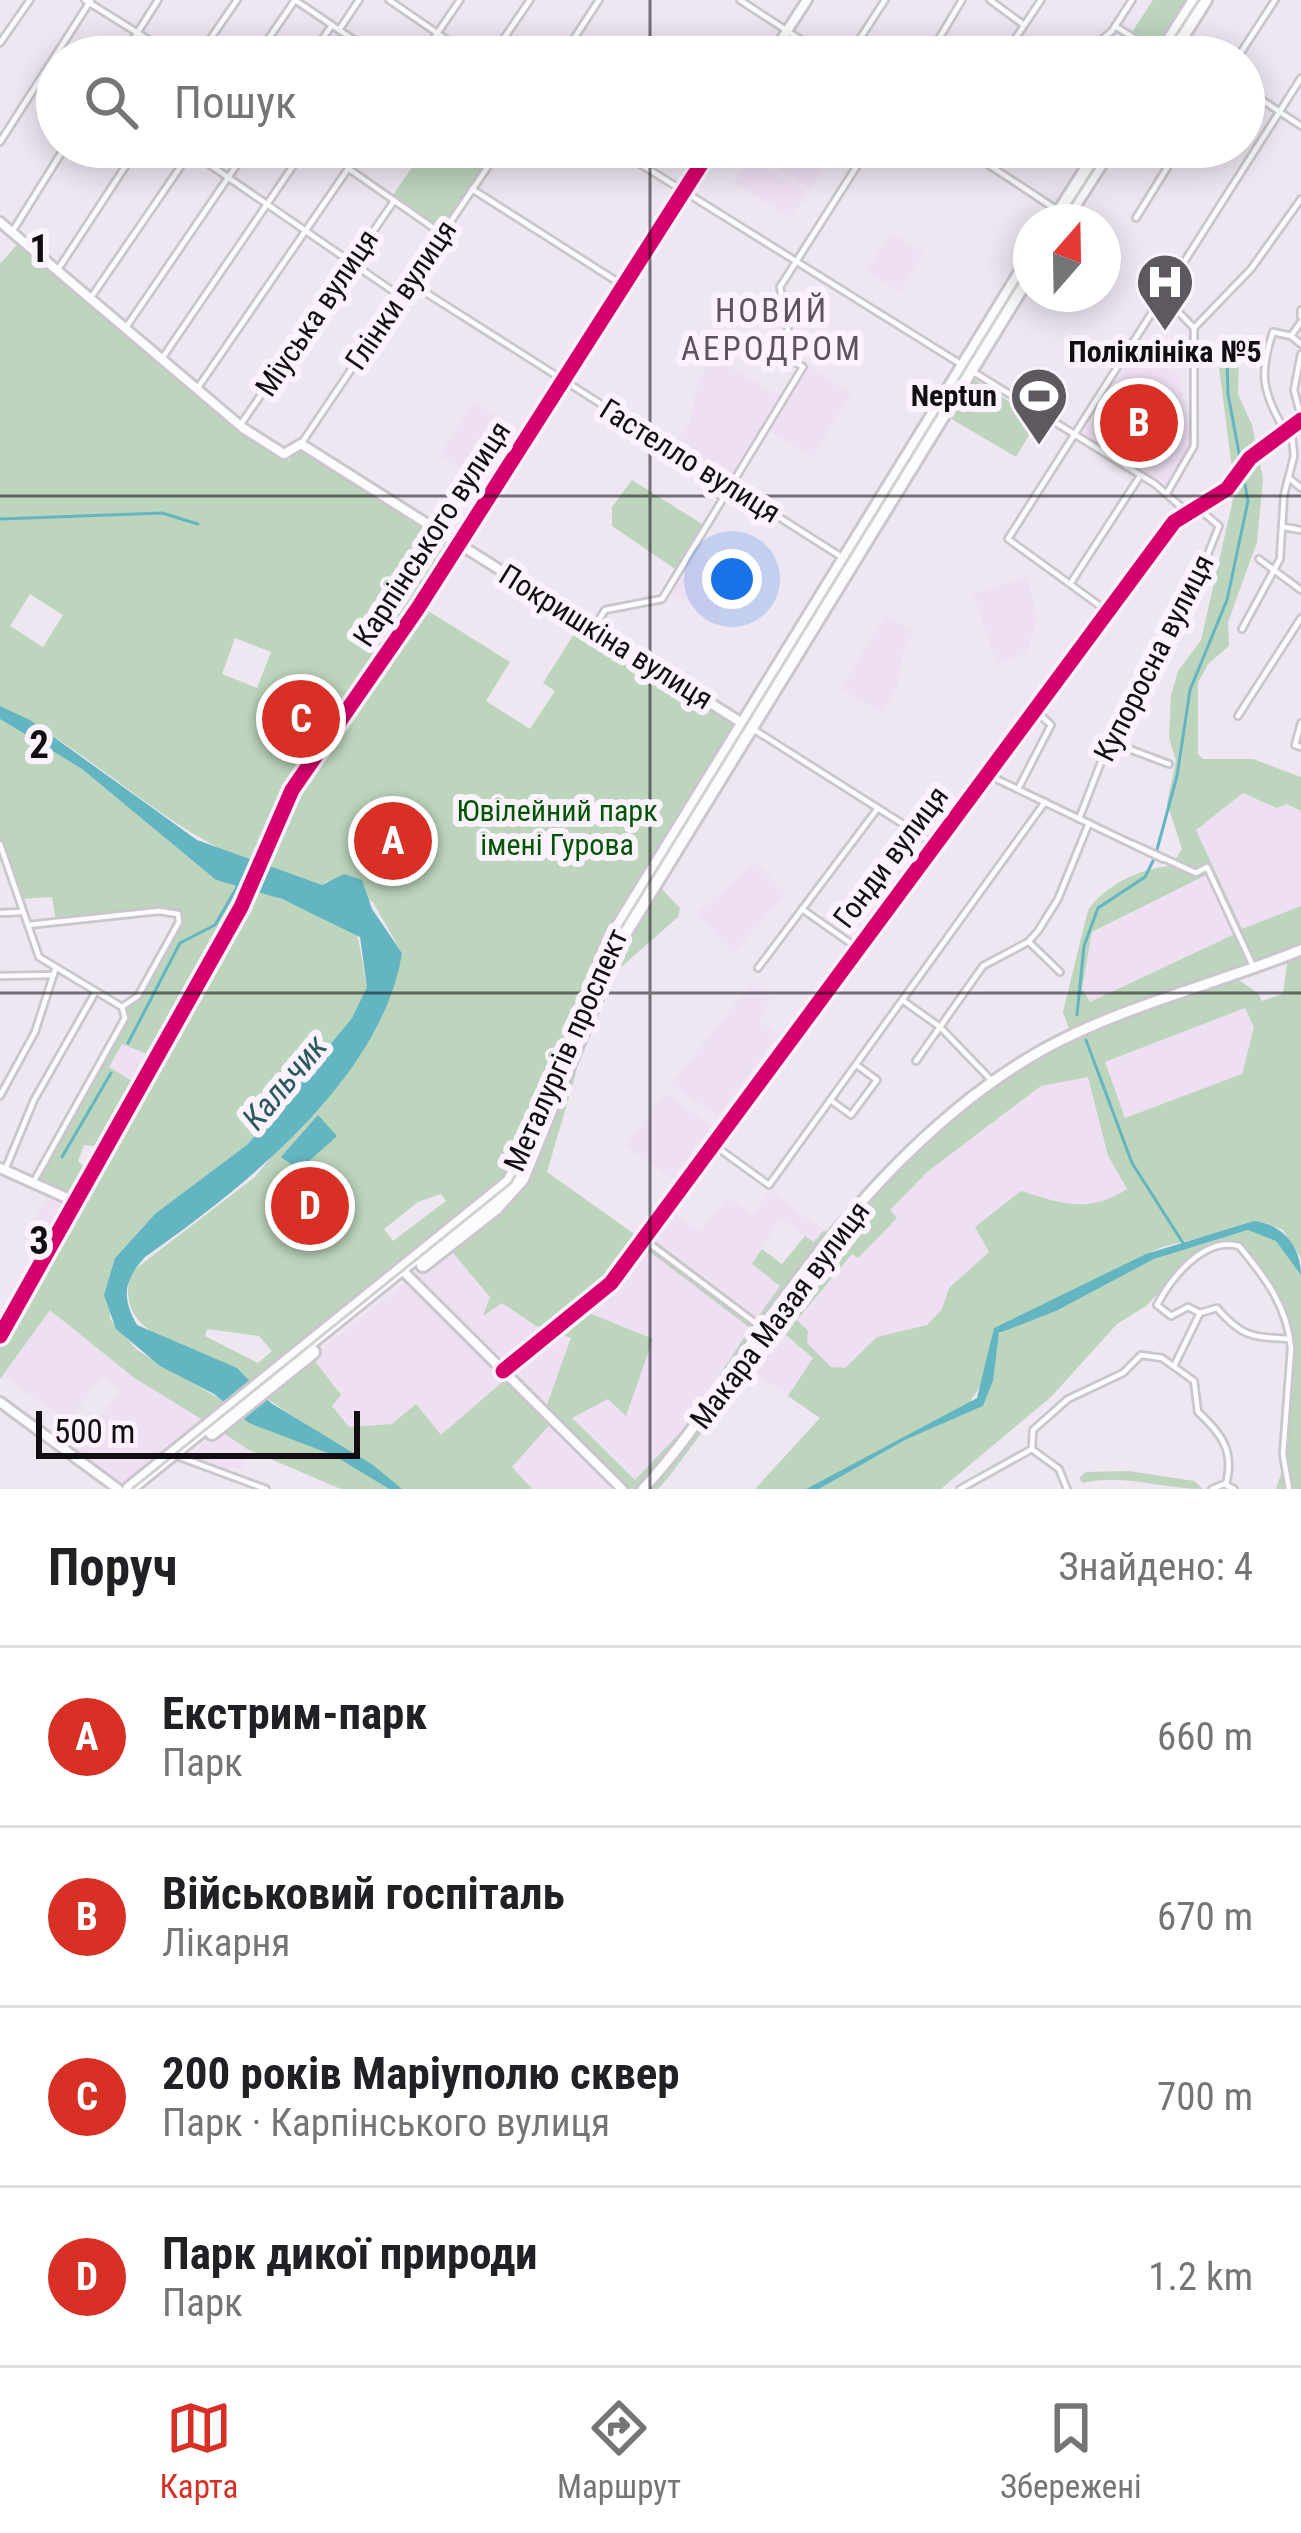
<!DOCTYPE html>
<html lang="uk">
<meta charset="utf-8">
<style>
:root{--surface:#fff;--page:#f2f2f2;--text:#202124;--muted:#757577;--line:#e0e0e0;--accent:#d93025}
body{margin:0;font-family:"Roboto Condensed",sans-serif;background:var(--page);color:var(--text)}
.compass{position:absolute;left:1013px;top:204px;width:108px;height:108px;border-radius:50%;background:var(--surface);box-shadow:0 6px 30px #0003;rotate:20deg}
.scale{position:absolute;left:36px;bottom:30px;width:324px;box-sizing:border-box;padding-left:12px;border:6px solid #110d13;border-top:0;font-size:33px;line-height:42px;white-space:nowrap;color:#110d13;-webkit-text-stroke:9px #fbf2fd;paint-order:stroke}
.you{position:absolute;left:732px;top:579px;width:42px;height:42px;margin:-30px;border:9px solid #fff;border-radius:50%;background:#1a73e8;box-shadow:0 0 0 18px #1a73e833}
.badge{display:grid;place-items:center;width:78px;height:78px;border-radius:50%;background:var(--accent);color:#fff;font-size:39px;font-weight:700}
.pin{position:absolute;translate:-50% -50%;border:6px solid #fff;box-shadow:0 3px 12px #0006}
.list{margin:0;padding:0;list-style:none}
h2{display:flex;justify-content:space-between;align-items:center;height:156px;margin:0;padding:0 48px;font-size:51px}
h2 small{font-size:39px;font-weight:400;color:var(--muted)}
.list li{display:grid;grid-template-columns:78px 1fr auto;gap:36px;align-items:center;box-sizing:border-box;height:180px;padding:0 48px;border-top:3px solid var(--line)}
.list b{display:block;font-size:45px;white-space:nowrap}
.list p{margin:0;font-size:39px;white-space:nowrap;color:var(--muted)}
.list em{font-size:39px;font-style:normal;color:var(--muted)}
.icon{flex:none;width:66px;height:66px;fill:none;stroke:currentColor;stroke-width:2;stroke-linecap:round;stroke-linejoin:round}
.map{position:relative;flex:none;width:1301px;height:1489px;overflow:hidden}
.search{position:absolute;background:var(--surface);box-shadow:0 6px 30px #0003;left:36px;right:36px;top:36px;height:132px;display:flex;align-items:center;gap:30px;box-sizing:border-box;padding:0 42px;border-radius:66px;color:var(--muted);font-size:45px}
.sheet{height:876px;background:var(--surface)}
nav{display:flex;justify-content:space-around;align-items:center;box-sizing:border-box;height:168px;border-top:3px solid var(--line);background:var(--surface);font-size:33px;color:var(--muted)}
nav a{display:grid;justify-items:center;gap:6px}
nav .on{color:var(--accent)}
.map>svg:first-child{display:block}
.built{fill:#eedff2;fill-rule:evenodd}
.green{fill:#bcd5bc;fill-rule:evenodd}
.water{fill:#63b6c1}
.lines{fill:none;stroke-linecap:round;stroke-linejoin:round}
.stream{stroke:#63b6c1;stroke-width:3}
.minor-casing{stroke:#cbc5cd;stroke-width:10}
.tertiary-casing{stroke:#cbc5cd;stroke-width:14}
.secondary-casing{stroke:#cbc5cd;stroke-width:15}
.primary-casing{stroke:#cbc5cd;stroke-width:18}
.minor{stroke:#fcfbfd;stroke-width:4.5}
.tertiary{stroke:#fcfbfd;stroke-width:8}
.secondary{stroke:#fcfbfd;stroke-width:9}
.primary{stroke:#fcfbfd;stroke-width:12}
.tram{stroke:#d2d0d2;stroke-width:3}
.cycleway-casing{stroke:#fbf2fd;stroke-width:22}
.cycleway{stroke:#d6006c;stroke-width:15}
.grid{fill:none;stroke:#110d13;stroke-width:3;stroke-opacity:0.55}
.labels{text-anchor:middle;stroke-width:12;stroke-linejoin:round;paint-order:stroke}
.street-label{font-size:30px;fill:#110d13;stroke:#fbf2fd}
.poi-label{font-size:30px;font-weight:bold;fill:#110d13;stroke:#fbf2fd}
.park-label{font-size:30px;fill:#005502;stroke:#fbf2fd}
.neighbourhood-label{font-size:33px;letter-spacing:3px;fill:#5e5161;stroke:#fbf2fd}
.water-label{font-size:33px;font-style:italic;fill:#295a5f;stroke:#fbf2fd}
.grid-label{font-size:39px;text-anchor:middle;font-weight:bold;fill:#110d13;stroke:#fbf2fd;stroke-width:12;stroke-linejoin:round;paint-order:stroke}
</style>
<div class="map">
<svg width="1301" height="1489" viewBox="0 0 1301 1489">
<rect width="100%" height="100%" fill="#eee6f1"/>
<g class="built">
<polygon points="757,147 836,147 810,189 753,153"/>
<polygon points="750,158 807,193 791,218 734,183"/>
<polygon points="891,233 924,253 899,292 866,271"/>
<polygon points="1136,349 1180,377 1191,444 1167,484 1083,433"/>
<polygon points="713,356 780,397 730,476 677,442 690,421 698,381"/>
<polygon points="809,367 851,393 812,457 769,431"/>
<polygon points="473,402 522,433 488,486 440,455"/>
<polygon points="697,551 740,578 715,619 671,592"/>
<polygon points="1028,576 1036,619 1027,653 997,664 973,594"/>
<polygon points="886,614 914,632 904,649 896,690 882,713 841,688"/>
<polygon points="1243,792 1277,808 1287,804 1301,811 1301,906 1242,929 1196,830"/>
<polygon points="756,862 786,895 733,953 696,914"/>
<polygon points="1207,874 1236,934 1090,1003 1082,989 1092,933"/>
<polygon points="751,984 767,991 769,1003 759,1020 778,1035 717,1117 671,1084"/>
<polygon points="1246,1008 1254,1027 1242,1074 1125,1119 1105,1063"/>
<polygon points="122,1043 155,1057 135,1093 108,1067"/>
<polygon points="1088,1076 1108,1156 1127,1188 1102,1205 1063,1204 1021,1191 990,1252 949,1288 942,1309 927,1325 877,1337 845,1368 831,1367 807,1343 808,1331 797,1320 809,1301 852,1253 857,1258 896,1218 889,1211 927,1172 1042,1086"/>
<polygon points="665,1093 711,1126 673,1179 626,1146"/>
<polygon points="51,1191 73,1202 46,1251 24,1238"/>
<polygon points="770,1191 824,1230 814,1243 780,1218 752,1264 780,1286 757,1318 650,1237 669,1210 700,1231 727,1197 752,1215"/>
<polygon points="641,1245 750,1328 689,1423 635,1481 572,1418 609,1399 626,1414 653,1339 588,1314"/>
<polygon points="449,1248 572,1338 545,1410 411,1278"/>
<polygon points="408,1280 507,1378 441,1435 392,1424 349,1427 332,1406 341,1394 312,1357"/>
<path d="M50,1310L133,1377L206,1422L124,1489L37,1426L49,1408L37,1400L26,1412L30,1421L0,1400V1395L25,1412L36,1399L5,1376L0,1379ZM102,1376L120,1390L76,1449L41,1423L51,1409L68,1421Z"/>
<polygon points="774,1314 784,1321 786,1335 814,1358 788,1396 740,1363"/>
<polygon points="551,1423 619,1489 532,1489 511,1467"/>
<polygon points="220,1431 249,1450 242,1469 226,1468 219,1475 184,1460"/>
</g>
<g class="green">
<polygon points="1153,0 1185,0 1153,49 1130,35"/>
<polygon points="364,147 355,168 393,195 413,166 385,147 464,147 488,164 442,232 351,169"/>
<path d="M21,240L289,461L301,444L459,544L292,790L257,865C161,829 92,750 0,706V264ZM30,594L63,615L43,647L10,626ZM235,638L271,652L257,688L222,674Z"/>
<path d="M1229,338L1239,349L1238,394L1252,425L1263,479L1257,542L1228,622L1229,646L1208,664L1198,683V754L1203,759H1253L1301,777V811L1287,804L1277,808L1243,793L1196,830L1242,929L1301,906V949L1071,1034L1063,1012L1088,910C1106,884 1142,868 1171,866L1182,849L1167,803L1176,761L1169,738L1171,696L1178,671L1201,640L1235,491L1218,360L1221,343ZM1206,875L1235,934L1090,1002L1082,989L1092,932Z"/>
<polygon points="974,379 1038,420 1016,457 950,418"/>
<polygon points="632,480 702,524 675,569 612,526 612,507"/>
<path d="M422,607L510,662L486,701L530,729L555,691L543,683L581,623L739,723L608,939L512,1173L252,1384C211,1339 113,1351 130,1273L255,1177L377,1027L402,953L373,902L327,881L322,885L260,867L286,805ZM441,1194L446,1201L393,1241L384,1229L418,1202ZM207,1329L259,1336L272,1351L258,1363L205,1336Z"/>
<polygon points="0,719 82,769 216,880 248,887 155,1057 122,1044 109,1067 132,1081 135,1093 105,1147 84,1145 78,1161 90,1173 75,1199 35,1180 125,1018 122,1007 132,1002 179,923 178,914 167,911 56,922 52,897 21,899 0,844"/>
<polygon points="252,887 357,932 367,987 352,1018 248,1144 156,1213 115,1258 110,1319 137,1350 228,1404 206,1422 133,1377 50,1310 0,1379 0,1340"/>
<polygon points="660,887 680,908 678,917 621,967 617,962"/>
<path d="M1301,952V1258L1283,1230L1263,1222L1162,1247L994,1328L983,1382L967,1406L806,1489H755L820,1418L788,1396L813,1358L786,1335L784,1321L774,1314C847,1223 921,1130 1021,1066C1085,1025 1162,1003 1234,977L1258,993L1262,1001L1283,994L1288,957ZM1245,1008L1254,1027L1242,1074L1125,1118L1105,1062ZM1088,1077L1108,1156L1127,1189C1087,1214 1064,1204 1021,1191L975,1227L989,1252L949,1288L942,1309L927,1325L877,1337L845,1368L831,1367L807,1343L808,1331L797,1320L852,1254L858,1258L897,1218L890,1210L927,1172L1041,1086Z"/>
<path d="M571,1071L576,1073L547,1172L640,1238L650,1237L757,1318L780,1286L752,1264L762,1249L782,1264L805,1236L814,1242L824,1230L833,1237L641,1489H625L545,1410L571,1338L536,1326L502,1303L483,1316L490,1297L449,1248L534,1163ZM642,1246L750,1328L689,1423L635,1480L572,1418L608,1399L626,1416L653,1339L589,1313Z"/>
<polygon points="1249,1230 1277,1241 1301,1275 1301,1489 1276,1489 1285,1461 1293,1340 1283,1304 1243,1248 1225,1242 1195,1255 1146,1306 1117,1324 1052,1396 941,1489 819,1489 905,1440 983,1406 993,1381 995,1339 1005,1328 1056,1311 1154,1259"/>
<polygon points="312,1357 341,1395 332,1406 349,1427 392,1424 416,1404 441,1435 507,1378 551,1423 512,1467 532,1489 402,1489 263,1396"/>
<polygon points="740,1363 749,1369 668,1478 658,1489 645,1489"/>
<polygon points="239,1416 333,1455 389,1489 341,1489 249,1450 220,1431"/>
<path d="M1129,1471L1194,1481L1203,1489C1162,1489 1124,1473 1083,1483L1079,1478L1086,1472Z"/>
</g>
<g class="water">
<path d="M0,706L30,720L197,840L322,885L344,874L362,880L372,909L402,953C382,1079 243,1188 145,1257C124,1280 121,1297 137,1325L237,1368L271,1403L373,1465L402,1489H389L333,1455L249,1423L214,1394L160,1366L116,1329L104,1295L115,1258L156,1213L248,1144L352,1018L367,987L360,937L282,899L216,880L82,769L0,719Z"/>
<polygon points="318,1115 337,1136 299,1170 281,1157"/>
<path d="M1254,1221C1283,1224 1301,1247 1301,1275L1276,1241L1248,1230L1154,1259L1056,1311L999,1333L993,1381L983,1406L905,1440L819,1489H806L977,1398L994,1328L1146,1254Z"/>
</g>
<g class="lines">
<g class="stream">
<polyline points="0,519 162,513 198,524"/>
<polyline points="382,829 370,841 377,855 415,845 416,833 394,816 385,816 383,827"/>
<polyline points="1077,1015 1084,946 1098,908 1145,877 1155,857 1177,776 1190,690 1227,600 1248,501 1228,394 1227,357"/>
<polyline points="1086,1040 1132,1163 1183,1243"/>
<polyline points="128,1043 180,943 215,925 240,882"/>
<polyline points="62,1157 111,1073"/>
</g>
<defs>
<g id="minor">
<polyline points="85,0 176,57"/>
<polyline points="295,0 379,57"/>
<polyline points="389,0 472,57"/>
<polyline points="740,0 827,57"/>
<polyline points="990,0 1024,25"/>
<polyline points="1115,26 1156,52"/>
<polyline points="339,30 359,0"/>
<polyline points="0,43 30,0"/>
<polyline points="122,57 158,0"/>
<polyline points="198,57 237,0"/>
<polyline points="256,57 295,0"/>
<polyline points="310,57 332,25"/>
<polyline points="421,57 460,0"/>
<polyline points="491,57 530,0"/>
<polyline points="562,57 599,0"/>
<polyline points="848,57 885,0"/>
<polyline points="928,57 962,0"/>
<polyline points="1003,57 1041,0"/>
<polyline points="1081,57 1112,31 1132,0"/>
<polyline points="1238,57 1275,0"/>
<polyline points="1244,88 1301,126"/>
<polyline points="0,142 91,0"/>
<polyline points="184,147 400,296"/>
<polyline points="466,147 490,164"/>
<polyline points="613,147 959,363"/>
<polyline points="962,147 1057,210"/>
<polyline points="349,169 442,234"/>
<polyline points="472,189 624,286"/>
<polyline points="1136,218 1180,147"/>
<polyline points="12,232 65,147"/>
<polyline points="57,271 138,147"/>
<polyline points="409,282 840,556"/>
<polyline points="92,296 194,147"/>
<polyline points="1163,296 1194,328"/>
<polyline points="1301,310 1301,317"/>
<polyline points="127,326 249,147"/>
<polyline points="1194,328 1251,269 1301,199"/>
<polyline points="1291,336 1301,322"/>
<polyline points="1301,354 1294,390 1301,417"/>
<polyline points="163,357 306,147"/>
<polyline points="972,371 1155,484 1187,512"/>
<polyline points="199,386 363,147"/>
<polyline points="241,424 394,201"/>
<path d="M1284,429C1262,392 1259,373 1273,332L1291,336L1301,344"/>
<polyline points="301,444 501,147"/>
<polyline points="1289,478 1301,488"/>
<polyline points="1167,493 1194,446 1194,328"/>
<polyline points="1284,527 1301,530"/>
<polyline points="1259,559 1301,590"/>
<polyline points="1072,581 1140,476"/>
<polyline points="1107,611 1008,539 1301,78"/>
<polyline points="593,629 605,610 662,599 803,367 776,350 788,330 780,287 869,147"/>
<polyline points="1242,629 1280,559 1284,495 1294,456 1291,425"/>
<polyline points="1238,716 1301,618"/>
<polyline points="1301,723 1295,745 1301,747"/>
<polyline points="753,729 936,845"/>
<polyline points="1108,741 1169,764"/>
<polyline points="986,774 1163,859"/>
<polyline points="1018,789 1051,725 1034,709"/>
<polyline points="1079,819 1115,726 1187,607 1219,526 1198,508"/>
<polyline points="0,844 39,957 122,1007"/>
<polyline points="1133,844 1196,873 1207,867 1253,966"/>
<polyline points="802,909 856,947"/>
<polyline points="0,913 23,912"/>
<polyline points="28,925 159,911 178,914 179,922 138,996 122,1007"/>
<polyline points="1030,943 1060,972"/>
<polyline points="758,968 878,808"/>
<polyline points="0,976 54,975"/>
<polyline points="905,1002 940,1027 994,1083"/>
<polyline points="916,1061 983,966 1028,942 1038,931 1058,899 1089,823"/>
<polyline points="0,1096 35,1032 55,970"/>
<polyline points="833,1102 851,1115 877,1080 858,1066"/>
<polyline points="711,1143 769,1185 1045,802"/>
<polyline points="5,1170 34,1100 95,993"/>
<polyline points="34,1181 125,1018 122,1007"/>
<polyline points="642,1238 762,1328"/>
<polyline points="1174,1366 1200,1313"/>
<polyline points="503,1371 611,1283 1174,522 1227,489 1250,458 1301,420"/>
<path d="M1032,1449L1033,1430L1068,1399L1123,1373L1141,1355L1162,1358L1194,1381L1198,1412C1221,1433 1235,1451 1226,1484"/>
<polyline points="1033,1450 1059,1469 1067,1489"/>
<polyline points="177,1456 266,1489"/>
<polyline points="960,1489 1032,1449"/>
<polyline points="1212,1489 1224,1484 1234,1489"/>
<path d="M1289,1489L1283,1454L1291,1349C1288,1307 1265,1277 1239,1246C1204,1236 1171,1278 1157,1305L1171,1316L1188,1307L1200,1313L1217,1308C1242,1337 1251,1337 1290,1339"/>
</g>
<g id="tertiary">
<polyline points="770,57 807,0"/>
<polyline points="0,222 243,428 284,454 301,444 742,723"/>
<polyline points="0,1168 76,1202"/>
<polyline points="403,1271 622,1489"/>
<polyline points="0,1336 241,907 292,790 418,608 712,147"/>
<polyline points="0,1402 118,1489"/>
</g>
<path id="secondary" d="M643,1489C689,1440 723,1383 762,1328C837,1223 931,1111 1046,1048C1125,1005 1217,984 1301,950"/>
<g id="primary">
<polyline points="1159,57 1195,0"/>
<polyline points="1169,57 1205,0"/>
<polyline points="1053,222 1101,147"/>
<polyline points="1063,222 1111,147"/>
<polyline points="423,1265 496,1208 522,1179 618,944 1031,272"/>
<polyline points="212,1433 313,1352"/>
<polyline points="129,1489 509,1182 538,1127 610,940 1031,256"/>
</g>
</defs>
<use href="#minor" class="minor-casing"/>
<use href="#tertiary" class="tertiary-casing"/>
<use href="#secondary" class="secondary-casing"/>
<use href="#primary" class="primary-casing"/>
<use href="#minor" class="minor"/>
<use href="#tertiary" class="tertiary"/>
<use href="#secondary" class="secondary"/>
<use href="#primary" class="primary"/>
<g class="tram">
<polyline points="1162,57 1199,0"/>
<polyline points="1060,222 1108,147"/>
<polyline points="132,1489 511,1183 541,1128 613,941 1031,262"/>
</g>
<defs>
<g id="cycleway">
<polyline points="0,1336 241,907 292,790 418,608 712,147"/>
<polyline points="503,1371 611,1283 1174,522 1227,489 1250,458 1301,420"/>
</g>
</defs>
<use href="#cycleway" class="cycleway-casing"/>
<use href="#cycleway" class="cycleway"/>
</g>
<path class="grid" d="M650,0V57M650,147V1489M0,496H1301M0,993H1301"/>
<defs>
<symbol id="hospital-pin" viewBox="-11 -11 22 30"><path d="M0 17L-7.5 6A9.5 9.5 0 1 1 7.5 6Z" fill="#5e5961" stroke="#fbf2fd"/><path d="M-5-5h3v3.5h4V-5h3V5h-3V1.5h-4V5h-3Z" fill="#fff"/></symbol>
<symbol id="stadium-pin" viewBox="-11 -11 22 30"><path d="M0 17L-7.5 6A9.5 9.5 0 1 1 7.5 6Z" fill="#5e5961" stroke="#fbf2fd"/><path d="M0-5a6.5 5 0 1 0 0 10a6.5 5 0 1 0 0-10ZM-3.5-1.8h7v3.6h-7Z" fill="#fff"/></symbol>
</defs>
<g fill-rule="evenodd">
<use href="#hospital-pin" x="1132" y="249" width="66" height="90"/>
<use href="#stadium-pin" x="1006" y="363" width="66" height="90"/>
</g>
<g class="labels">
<g class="street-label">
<text transform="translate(401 295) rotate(-56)" y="10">Глінки вулиця</text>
<text transform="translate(317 313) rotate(-56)" y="10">Міуська вулиця</text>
<text transform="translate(690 461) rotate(32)" y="10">Гастелло вулиця</text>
<text transform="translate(432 534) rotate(-57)" y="10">Карпінського вулиця</text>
<text transform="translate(606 637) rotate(32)" y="10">Покришкіна вулиця</text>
<text transform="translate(1154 658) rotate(-63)" y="10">Купоросна вулиця</text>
<text transform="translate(891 857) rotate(-53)" y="10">Гонди вулиця</text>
<text transform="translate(566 1050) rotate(-66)" y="10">Металургів проспект</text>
<text transform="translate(780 1315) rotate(-53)" y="10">Макара Мазая вулиця</text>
</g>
<g class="poi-label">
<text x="1165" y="362">Поліклініка №5</text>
<text x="997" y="406" text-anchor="end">Neptun</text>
</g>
<g class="park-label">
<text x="557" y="821">Ювілейний парк<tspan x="557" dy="34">імені Гурова</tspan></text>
</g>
<g class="neighbourhood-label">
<text x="772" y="322">НОВИЙ<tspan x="772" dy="38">АЕРОДРОМ</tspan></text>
</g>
<g class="water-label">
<text transform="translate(284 1082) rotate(-50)" y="12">Кальчик</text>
</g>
</g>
<g class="grid-label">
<text x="39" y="262">1</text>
<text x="39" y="758">2</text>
<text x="39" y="1254">3</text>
</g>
</svg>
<svg class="compass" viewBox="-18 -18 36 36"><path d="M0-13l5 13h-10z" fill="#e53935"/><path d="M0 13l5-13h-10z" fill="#757577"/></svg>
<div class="scale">500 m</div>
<div class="you"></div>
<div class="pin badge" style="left:393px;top:841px">A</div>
<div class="pin badge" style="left:1139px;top:423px">B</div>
<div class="pin badge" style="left:301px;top:719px">C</div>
<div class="pin badge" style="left:310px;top:1206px">D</div>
<div class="search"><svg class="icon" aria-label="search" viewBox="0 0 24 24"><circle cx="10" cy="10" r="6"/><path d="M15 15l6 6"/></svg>Пошук</div>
</div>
<section class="sheet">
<h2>Поруч<small>Знайдено: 4</small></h2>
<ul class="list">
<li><span class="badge">A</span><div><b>Екстрим-парк</b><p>Парк</p></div><em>660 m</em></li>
<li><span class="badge">B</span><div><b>Військовий госпіталь</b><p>Лікарня</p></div><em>670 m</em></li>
<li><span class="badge">C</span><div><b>200 років Маріуполю сквер</b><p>Парк · Карпінського вулиця</p></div><em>700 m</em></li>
<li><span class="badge">D</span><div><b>Парк дикої природи</b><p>Парк</p></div><em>1.2 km</em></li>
</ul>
</section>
<nav>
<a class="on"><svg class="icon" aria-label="map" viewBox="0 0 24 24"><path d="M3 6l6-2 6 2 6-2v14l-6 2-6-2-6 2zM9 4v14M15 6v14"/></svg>Карта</a>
<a><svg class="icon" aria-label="directions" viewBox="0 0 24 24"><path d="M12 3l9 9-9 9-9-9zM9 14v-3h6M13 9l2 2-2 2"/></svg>Маршрут</a>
<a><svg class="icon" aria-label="saved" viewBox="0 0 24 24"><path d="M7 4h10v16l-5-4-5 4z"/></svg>Збережені</a>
</nav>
